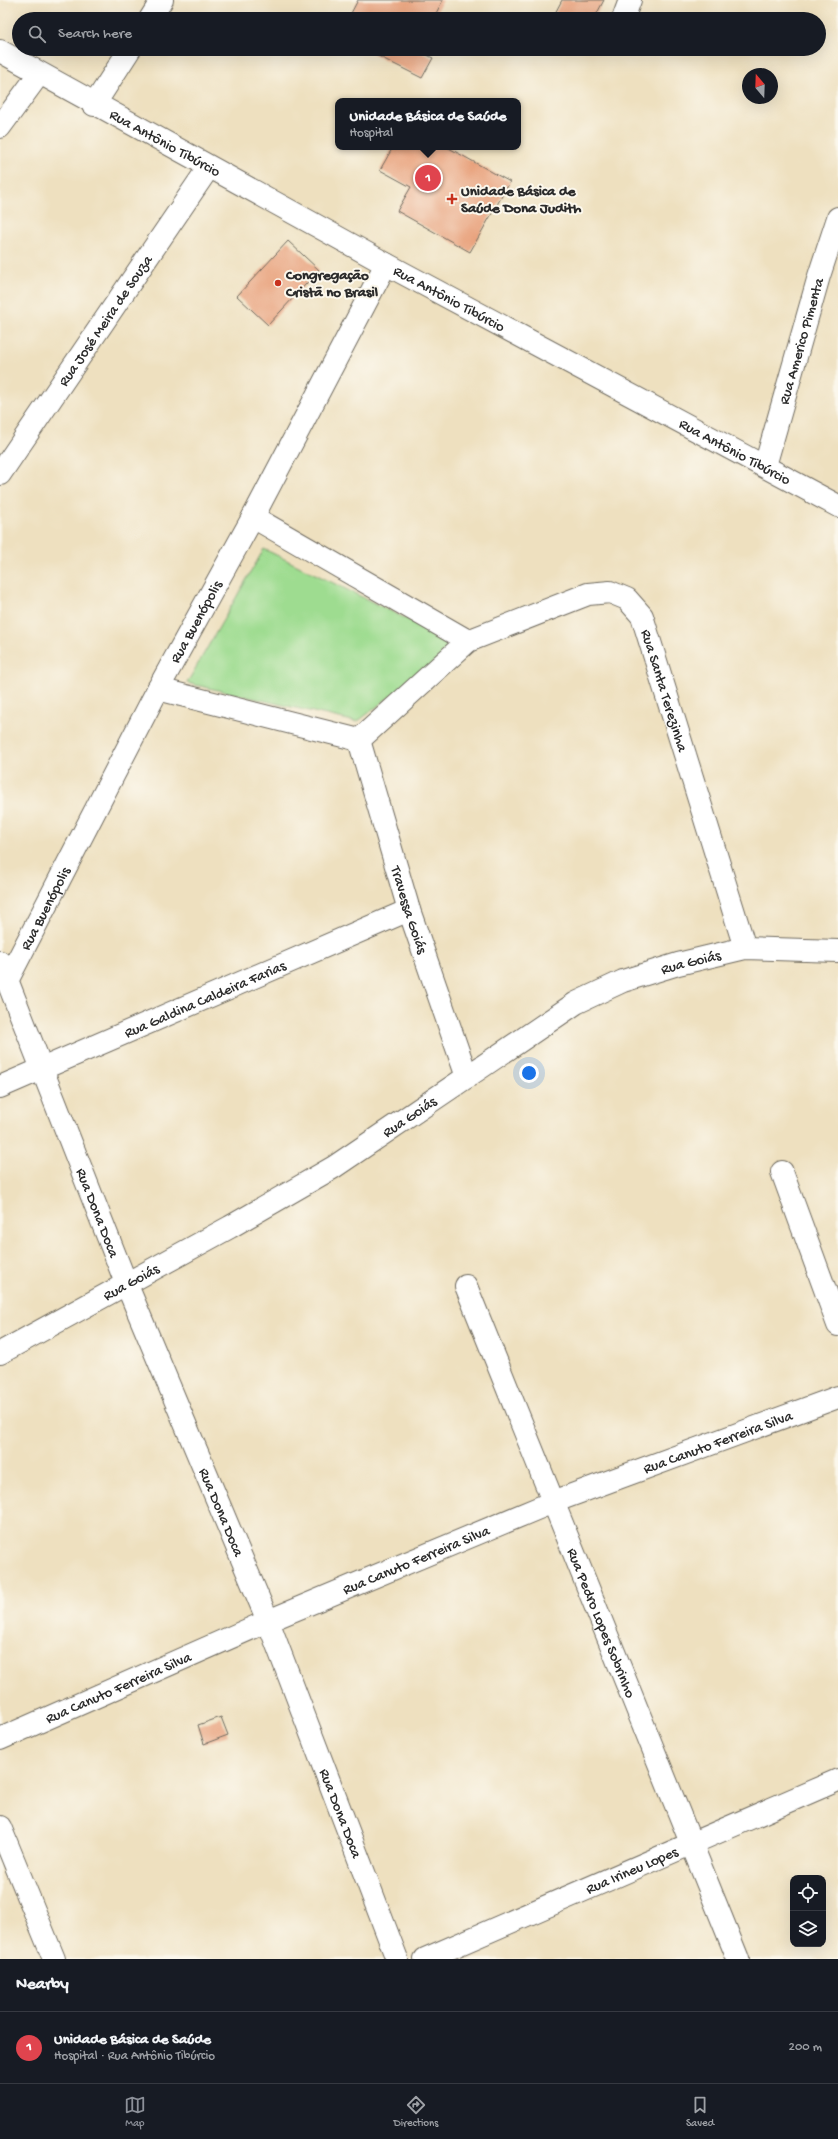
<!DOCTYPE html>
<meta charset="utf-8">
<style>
:root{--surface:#171b24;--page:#20242c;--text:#f1f3f6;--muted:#9ea1a6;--line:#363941;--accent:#8c9099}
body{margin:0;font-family:"Gochi Hand",sans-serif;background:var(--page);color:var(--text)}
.controls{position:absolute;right:12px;bottom:12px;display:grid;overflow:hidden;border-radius:8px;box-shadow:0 4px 16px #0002}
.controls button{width:36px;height:36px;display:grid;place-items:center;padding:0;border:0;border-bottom:1px solid var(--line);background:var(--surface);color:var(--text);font:20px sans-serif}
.compass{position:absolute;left:742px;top:68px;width:36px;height:36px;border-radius:50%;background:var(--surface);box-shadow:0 4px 16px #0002;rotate:341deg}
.you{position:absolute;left:529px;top:1073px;width:14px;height:14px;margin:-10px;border:3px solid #fff;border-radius:50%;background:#1a73e8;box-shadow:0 0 0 6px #1a73e833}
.badge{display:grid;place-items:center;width:26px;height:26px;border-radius:50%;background:var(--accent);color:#fff;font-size:13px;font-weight:700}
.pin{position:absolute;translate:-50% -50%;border:2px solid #fff;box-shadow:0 1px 4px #0006}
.popup{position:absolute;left:335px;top:98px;width:186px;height:52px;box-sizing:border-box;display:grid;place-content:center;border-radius:8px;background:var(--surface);filter:drop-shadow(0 1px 3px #0005);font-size:13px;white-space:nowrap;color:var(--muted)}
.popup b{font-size:15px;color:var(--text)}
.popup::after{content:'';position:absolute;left:50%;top:100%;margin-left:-8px;border:8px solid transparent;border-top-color:var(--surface)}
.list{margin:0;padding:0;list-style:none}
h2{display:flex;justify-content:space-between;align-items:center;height:52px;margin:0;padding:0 16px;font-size:17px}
h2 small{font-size:13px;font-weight:400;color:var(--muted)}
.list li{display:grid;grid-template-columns:26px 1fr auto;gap:12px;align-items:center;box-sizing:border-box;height:72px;padding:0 16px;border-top:1px solid var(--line)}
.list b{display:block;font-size:15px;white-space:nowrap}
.list p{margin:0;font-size:13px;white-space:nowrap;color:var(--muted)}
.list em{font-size:13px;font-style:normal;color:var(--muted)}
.icon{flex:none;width:22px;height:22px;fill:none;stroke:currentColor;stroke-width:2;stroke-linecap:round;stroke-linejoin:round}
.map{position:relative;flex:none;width:838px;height:1959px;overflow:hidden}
.search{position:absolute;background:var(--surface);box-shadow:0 4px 16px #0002;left:12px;right:12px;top:12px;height:44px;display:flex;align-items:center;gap:10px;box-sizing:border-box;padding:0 14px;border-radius:22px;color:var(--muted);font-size:15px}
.sheet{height:124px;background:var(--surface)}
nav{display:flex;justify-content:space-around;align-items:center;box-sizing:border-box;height:56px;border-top:1px solid var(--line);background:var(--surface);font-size:11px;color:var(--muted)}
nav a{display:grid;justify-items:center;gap:2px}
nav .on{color:var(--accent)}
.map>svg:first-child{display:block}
.green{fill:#9edc90;stroke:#64845e}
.building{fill:#e8a07a}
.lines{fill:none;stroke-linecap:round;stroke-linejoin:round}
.street-casing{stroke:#6f6a5f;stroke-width:24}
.street{stroke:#fff;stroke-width:22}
.poi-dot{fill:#c8321e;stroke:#fbf7ec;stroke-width:1.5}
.labels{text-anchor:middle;stroke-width:4;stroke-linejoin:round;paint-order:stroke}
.street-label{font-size:15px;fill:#2b2b2b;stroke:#fbf7ec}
.poi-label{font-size:15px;font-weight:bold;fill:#2b2b2b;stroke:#fbf7ec;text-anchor:start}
</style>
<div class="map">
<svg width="838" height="1959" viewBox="0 0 838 1959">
<rect width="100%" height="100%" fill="#fbf7ec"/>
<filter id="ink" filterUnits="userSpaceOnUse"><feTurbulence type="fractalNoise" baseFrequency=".025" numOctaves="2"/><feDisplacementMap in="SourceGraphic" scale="8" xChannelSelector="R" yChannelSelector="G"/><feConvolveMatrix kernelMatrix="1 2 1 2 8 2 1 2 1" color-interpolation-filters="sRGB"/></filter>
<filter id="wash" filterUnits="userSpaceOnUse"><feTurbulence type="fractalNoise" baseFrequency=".012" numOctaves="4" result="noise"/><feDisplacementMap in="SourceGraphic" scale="16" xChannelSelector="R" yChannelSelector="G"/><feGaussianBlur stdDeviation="0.9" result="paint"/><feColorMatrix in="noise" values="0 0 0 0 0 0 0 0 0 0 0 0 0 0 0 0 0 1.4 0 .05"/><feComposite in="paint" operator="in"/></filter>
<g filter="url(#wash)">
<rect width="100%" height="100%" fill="#eee0bf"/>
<polygon class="green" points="264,549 458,644 357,722 187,683"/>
<g id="blocks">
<g class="building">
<polygon points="358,0 443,0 433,19 348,19"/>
<polygon points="562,0 604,0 594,19 552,19"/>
<polygon points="364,49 418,49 417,50 433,58 422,78"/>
<polygon points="393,147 447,147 510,182 470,252 397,211 411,187 380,170"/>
<polygon points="288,241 319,270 268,325 237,296"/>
<polygon points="221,1717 228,1735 204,1744 198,1725"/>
</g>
</g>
</g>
<g filter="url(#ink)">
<use href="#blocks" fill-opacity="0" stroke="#6f6a5f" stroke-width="1"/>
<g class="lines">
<defs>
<g id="street">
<polyline points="150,19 162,0"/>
<polyline points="623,19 630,0"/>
<path id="s1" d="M0,51L386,264L838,506"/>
<polyline points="94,105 130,49"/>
<polyline points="0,127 39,74"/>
<path id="s2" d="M765,466L819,276L838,218"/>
<path id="s3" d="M0,474L209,167"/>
<polyline points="253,517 468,641"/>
<polyline points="158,689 359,740"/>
<path id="s4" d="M359,740L468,641L588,594L610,592L627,599L642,616L745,948"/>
<path id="s5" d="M359,740L409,910L467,1077"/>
<path id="s6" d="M0,962L126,1283L268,1621L397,1959"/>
<path id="s7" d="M7,981L158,689L253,517L386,264"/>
<path id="s8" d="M0,1087L409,910"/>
<polyline points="782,1172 838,1325"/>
<path id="s9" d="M466,1286L738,1959"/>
<path id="s10" d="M0,1353L230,1227L334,1167L576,1003L623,981L678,964L745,948L838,951"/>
<path id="s11" d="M0,1739L268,1621L553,1502L838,1397"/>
<polyline points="0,1827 54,1959"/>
<path id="s12" d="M425,1959L838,1780"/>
</g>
</defs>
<use href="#street" class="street-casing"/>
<use href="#street" class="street"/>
</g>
</g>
<g class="poi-dot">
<path d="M450 193h4v4h4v4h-4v4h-4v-4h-4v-4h4z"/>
<circle cx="278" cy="283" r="4"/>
</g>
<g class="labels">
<g class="street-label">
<text dy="5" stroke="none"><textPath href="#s1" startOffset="189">Rua Antônio Tibúrcio</textPath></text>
<text dy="5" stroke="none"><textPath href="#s1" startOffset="513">Rua Antônio Tibúrcio</textPath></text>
<text dy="5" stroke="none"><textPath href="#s3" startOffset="186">Rua José Meira de Souza</textPath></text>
<text dy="5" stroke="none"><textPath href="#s2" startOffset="130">Rua Americo Pimenta</textPath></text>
<text dy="5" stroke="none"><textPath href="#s1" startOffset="837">Rua Antônio Tibúrcio</textPath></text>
<text dy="5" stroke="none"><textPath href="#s7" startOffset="406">Rua Buenópolis</textPath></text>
<text dy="5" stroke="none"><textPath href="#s4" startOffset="417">Rua Santa Terezinha</textPath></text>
<text dy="5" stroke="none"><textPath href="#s7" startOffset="82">Rua Buenópolis</textPath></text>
<text dy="5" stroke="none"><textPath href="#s5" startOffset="177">Travessa Goiás</textPath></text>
<text dy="5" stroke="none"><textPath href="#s10" startOffset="797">Rua Goiás</textPath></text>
<text dy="5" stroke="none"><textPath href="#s8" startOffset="223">Rua Galdina Caldeira Farias</textPath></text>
<text dy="5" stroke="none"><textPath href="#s10" startOffset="473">Rua Goiás</textPath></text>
<text dy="5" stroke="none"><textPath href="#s6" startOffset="269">Rua Dona Doca</textPath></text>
<text dy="5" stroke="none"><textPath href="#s10" startOffset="149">Rua Goiás</textPath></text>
<text dy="5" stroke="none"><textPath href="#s11" startOffset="777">Rua Canuto Ferreira Silva</textPath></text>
<text dy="5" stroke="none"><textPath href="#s6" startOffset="593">Rua Dona Doca</textPath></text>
<text dy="5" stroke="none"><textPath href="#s11" startOffset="453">Rua Canuto Ferreira Silva</textPath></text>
<text dy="5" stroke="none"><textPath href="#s9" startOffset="363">Rua Pedro Lopes Sobrinho</textPath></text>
<text dy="5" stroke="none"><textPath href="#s11" startOffset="129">Rua Canuto Ferreira Silva</textPath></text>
<text dy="5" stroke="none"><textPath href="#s6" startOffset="917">Rua Dona Doca</textPath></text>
<text dy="5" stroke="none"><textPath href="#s12" startOffset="225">Rua Irineu Lopes</textPath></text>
</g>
<g class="poi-label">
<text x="461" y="195">Unidade Básica de<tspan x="461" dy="17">Saúde Dona Judith</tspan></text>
<text x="286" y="279">Congregação<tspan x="286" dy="17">Cristã no Brasil</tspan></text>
</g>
</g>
</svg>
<div class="controls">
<button><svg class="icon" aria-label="locate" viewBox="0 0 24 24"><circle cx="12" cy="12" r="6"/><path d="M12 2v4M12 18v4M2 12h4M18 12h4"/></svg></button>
<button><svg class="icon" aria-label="layers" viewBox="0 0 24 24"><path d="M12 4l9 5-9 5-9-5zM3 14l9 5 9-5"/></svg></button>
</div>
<svg class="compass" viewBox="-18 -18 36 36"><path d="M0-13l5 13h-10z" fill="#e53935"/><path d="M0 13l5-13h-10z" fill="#9ea1a6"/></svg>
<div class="you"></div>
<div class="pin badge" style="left:428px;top:178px;background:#e0444e">1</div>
<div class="popup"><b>Unidade Básica de Saúde</b>Hospital</div>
<div class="search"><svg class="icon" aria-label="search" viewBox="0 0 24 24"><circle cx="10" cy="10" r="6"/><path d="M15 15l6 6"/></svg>Search here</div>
</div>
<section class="sheet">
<h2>Nearby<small></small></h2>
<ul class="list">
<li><span class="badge" style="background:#e0444e">1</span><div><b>Unidade Básica de Saúde</b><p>Hospital · Rua Antônio Tibúrcio</p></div><em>200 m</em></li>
</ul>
</section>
<nav>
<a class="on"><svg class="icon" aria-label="map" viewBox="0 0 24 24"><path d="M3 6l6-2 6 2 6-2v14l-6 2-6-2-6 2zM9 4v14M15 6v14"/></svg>Map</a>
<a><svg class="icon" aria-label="directions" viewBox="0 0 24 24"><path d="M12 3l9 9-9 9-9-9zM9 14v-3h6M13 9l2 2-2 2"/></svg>Directions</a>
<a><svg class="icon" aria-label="saved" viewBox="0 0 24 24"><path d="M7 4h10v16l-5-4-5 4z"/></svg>Saved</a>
</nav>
